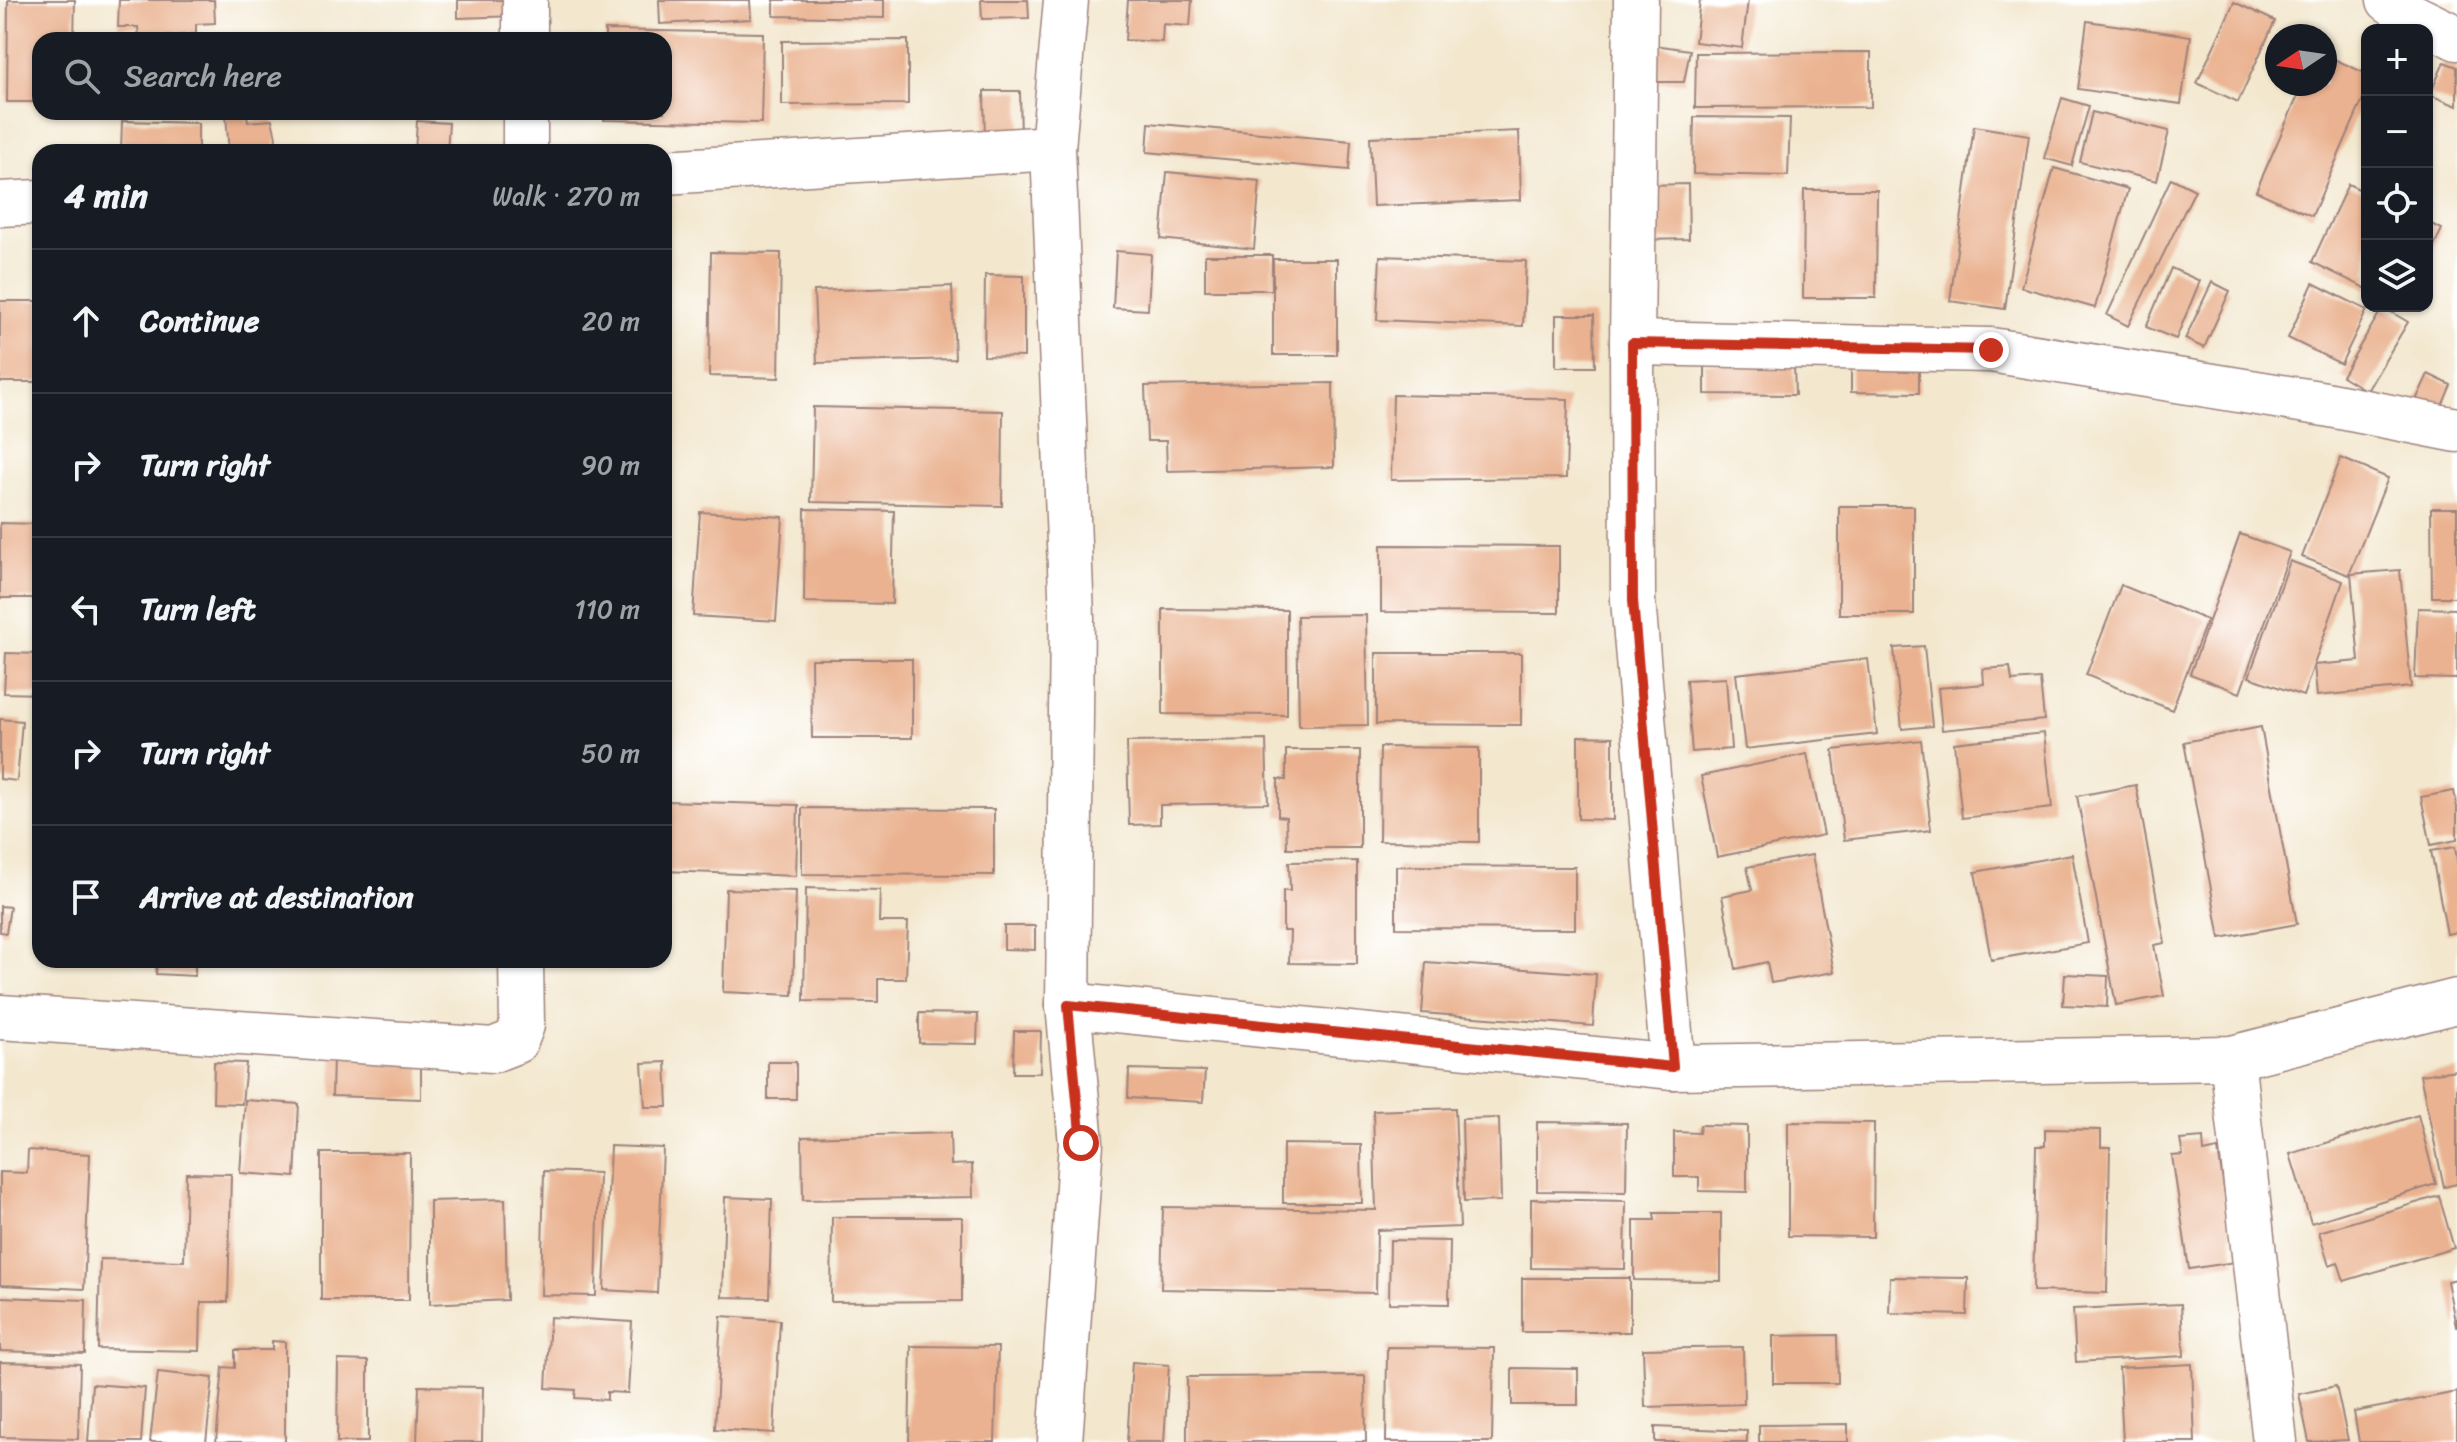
<!DOCTYPE html>
<meta charset="utf-8">
<style>
:root{--surface:#171b24;--page:#20242c;--text:#f1f3f6;--muted:#9ea1a6;--line:#363941}
body{margin:0;font-family:Sriracha,sans-serif;background:var(--page);color:var(--text)}
.controls{position:absolute;right:24px;top:24px;display:grid;overflow:hidden;border-radius:16px;box-shadow:0 2px 6px #0004}
.controls button{width:72px;height:72px;display:grid;place-items:center;padding:0;border:0;border-bottom:2px solid var(--line);background:var(--surface);color:var(--text);font:40px sans-serif}
.compass{position:absolute;left:2265px;top:24px;width:72px;height:72px;border-radius:50%;background:var(--surface);box-shadow:0 2px 6px #0004;rotate:257deg}
.stop{position:absolute;width:24px;height:24px;margin:-18px;border:6px solid #c8321e;border-radius:50%;background:#fff}
.stop.end{background:#c8321e;border-color:#fff;box-shadow:0 2px 8px #0008}
.list{margin:0;padding:0;list-style:none}
h2{display:flex;justify-content:space-between;align-items:center;height:104px;margin:0;padding:0 32px;font-size:34px}
h2 small{font-size:26px;font-weight:400;color:var(--muted)}
.list li{display:grid;grid-template-columns:52px 1fr auto;gap:24px;align-items:center;box-sizing:border-box;height:144px;padding:0 32px;border-top:2px solid var(--line)}
.list b{display:block;font-size:30px;white-space:nowrap}
.list em{font-size:26px;font-style:normal;color:var(--muted)}
.icon{flex:none;width:44px;height:44px;fill:none;stroke:currentColor;stroke-width:2;stroke-linecap:round;stroke-linejoin:round}
.map{position:relative;flex:none;width:2457px;height:1442px;overflow:hidden}
.search{position:absolute;background:var(--surface);box-shadow:0 2px 6px #0004;left:32px;top:32px;width:640px;height:88px;display:flex;align-items:center;gap:20px;box-sizing:border-box;padding:0 28px;border-radius:24px;color:var(--muted);font-size:30px}
.panel{position:absolute;background:var(--surface);box-shadow:0 2px 6px #0004;left:32px;top:144px;width:640px;height:824px;border-radius:24px}
.map>svg:first-child{display:block}
.building{fill:#eab290}
.lines{fill:none;stroke-linecap:round;stroke-linejoin:round}
.minor-casing{stroke:#9e837c;stroke-width:47}
.minor{stroke:#fff;stroke-width:44}
.route{stroke:#c8321e;stroke-width:10}
</style>
<div class="map">
<svg width="2457" height="1442" viewBox="0 0 2457 1442">
<rect width="100%" height="100%" fill="#fff"/>
<filter id="ink" filterUnits="userSpaceOnUse"><feTurbulence type="fractalNoise" baseFrequency=".0125" numOctaves="2"/><feDisplacementMap in="SourceGraphic" scale="16" xChannelSelector="R" yChannelSelector="G"/><feConvolveMatrix kernelMatrix="1 2 1 2 8 2 1 2 1" color-interpolation-filters="sRGB"/></filter>
<filter id="wash" filterUnits="userSpaceOnUse"><feTurbulence type="fractalNoise" baseFrequency=".006" numOctaves="4" result="noise"/><feDisplacementMap in="SourceGraphic" scale="32" xChannelSelector="R" yChannelSelector="G"/><feGaussianBlur stdDeviation="1.8" result="paint"/><feColorMatrix in="noise" values="0 0 0 0 0 0 0 0 0 0 0 0 0 0 0 0 0 1.4 0 .05"/><feComposite in="paint" operator="in"/></filter>
<g filter="url(#wash)">
<rect width="100%" height="100%" fill="#f3e7ce"/>
<g id="blocks">
<g class="building">
<polygon points="8,0 75,0 74,40 40,40 40,102 7,102"/>
<polygon points="119,0 214,0 215,23 196,24 196,34 139,39 138,27 118,27"/>
<polygon points="458,0 517,0 517,16 458,18"/>
<polygon points="659,0 750,0 751,19 660,24"/>
<polygon points="774,0 884,0 884,18 774,16"/>
<polygon points="981,0 1028,0 1029,18 982,19"/>
<polygon points="1128,0 1192,0 1190,26 1163,24 1162,42 1125,40"/>
<polygon points="1700,0 1748,0 1742,48 1695,42"/>
<polygon points="2234,2 2275,21 2238,102 2197,83"/>
<polygon points="2087,21 2191,36 2181,104 2078,89"/>
<polygon points="605,30 763,33 761,123 604,120 604,112 664,112 664,40 605,40"/>
<polygon points="908,40 908,104 782,105 782,41"/>
<polygon points="1654,45 1690,50 1684,82 1649,82"/>
<polygon points="1871,52 1871,107 1695,108 1696,53"/>
<polygon points="2325,55 2367,74 2367,90 2312,216 2256,191 2303,84 2325,84"/>
<polygon points="2444,62 2457,67 2457,106 2430,95"/>
<polygon points="984,91 1020,91 1021,141 985,142"/>
<polygon points="2062,98 2089,106 2072,166 2044,158"/>
<polygon points="2092,112 2169,131 2157,181 2080,162"/>
<polygon points="226,115 247,115 248,122 272,120 276,137 274,152 229,152"/>
<polygon points="1694,117 1790,118 1788,176 1693,174"/>
<polygon points="122,121 198,123 198,152 121,152"/>
<polygon points="417,121 449,123 447,152 415,152"/>
<polygon points="1149,123 1351,141 1349,170 1147,152"/>
<polygon points="1974,126 2029,135 2005,309 1950,301"/>
<polygon points="1519,131 1521,200 1373,206 1370,137"/>
<polygon points="2054,168 2128,189 2095,308 2021,287"/>
<polygon points="1167,172 1260,181 1254,249 1161,239"/>
<polygon points="2171,178 2195,190 2128,326 2107,315"/>
<polygon points="1688,184 1689,239 1646,240 1645,185"/>
<polygon points="2348,184 2367,193 2367,289 2312,262"/>
<polygon points="1804,190 1877,190 1876,298 1803,298"/>
<polygon points="2427,222 2442,229 2427,261"/>
<polygon points="1116,251 1151,254 1148,310 1113,308"/>
<polygon points="711,252 781,253 779,378 709,376"/>
<rect x="1205" y="255" width="67" height="35"/>
<polygon points="1380,256 1526,261 1523,326 1377,320"/>
<rect x="1273" y="259" width="64" height="96"/>
<polygon points="2171,268 2200,281 2176,339 2146,327"/>
<polygon points="985,275 1024,276 1024,357 984,356"/>
<polygon points="2212,282 2230,291 2204,348 2185,339"/>
<polygon points="2313,283 2367,310 2341,364 2288,338"/>
<polygon points="952,286 955,359 817,363 814,291"/>
<polygon points="0,301 40,301 39,382 0,382"/>
<polygon points="2383,307 2408,322 2367,391 2342,376"/>
<polygon points="1556,315 1594,315 1595,367 1556,367"/>
<polygon points="1851,361 1919,362 1919,393 1851,392"/>
<polygon points="1705,363 1794,364 1795,395 1705,394"/>
<polygon points="2428,374 2451,385 2440,411 2416,400"/>
<polygon points="1333,383 1334,467 1167,471 1166,441 1147,441 1145,386"/>
<polygon points="1393,395 1568,399 1566,478 1391,480"/>
<polygon points="813,407 1003,411 1002,506 811,502"/>
<polygon points="2341,458 2388,478 2349,575 2302,557"/>
<rect x="1839" y="506" width="75" height="108"/>
<polygon points="2431,508 2457,508 2457,597 2432,597"/>
<polygon points="805,509 894,511 892,604 804,602"/>
<polygon points="700,512 783,517 776,621 693,616"/>
<polygon points="0,523 40,524 40,598 0,598"/>
<polygon points="2240,534 2290,552 2240,693 2190,674"/>
<polygon points="1381,545 1559,546 1559,613 1381,612"/>
<polygon points="2290,561 2343,581 2303,696 2249,677"/>
<polygon points="2400,570 2411,687 2317,696 2314,665 2359,661 2351,574"/>
<polygon points="2121,585 2207,620 2172,710 2086,675"/>
<polygon points="2418,608 2457,609 2457,679 2415,678"/>
<polygon points="1163,609 1287,610 1287,715 1163,714"/>
<polygon points="1366,615 1368,725 1299,726 1297,616"/>
<polygon points="1924,646 1932,726 1902,729 1894,648"/>
<polygon points="6,653 40,654 40,694 4,693"/>
<polygon points="1376,653 1521,653 1521,725 1376,724"/>
<polygon points="811,659 912,659 912,738 812,738"/>
<polygon points="1868,659 1877,734 1745,749 1736,674"/>
<polygon points="2010,667 2012,681 2040,679 2044,720 1942,730 1938,688 1984,684 1983,669"/>
<polygon points="1726,678 1731,749 1692,752 1686,680"/>
<polygon points="0,719 22,721 17,781 0,779"/>
<polygon points="2261,727 2297,924 2220,938 2184,742"/>
<polygon points="2044,733 2052,808 1962,818 1954,743"/>
<polygon points="1578,736 1613,737 1613,820 1578,819"/>
<polygon points="1266,740 1268,803 1160,805 1160,824 1129,825 1127,742"/>
<polygon points="1921,740 1931,830 1844,840 1833,750"/>
<polygon points="1380,747 1479,748 1479,842 1379,841"/>
<polygon points="1286,750 1360,750 1360,848 1287,848 1286,817 1278,816 1278,779 1286,780"/>
<polygon points="1807,754 1824,835 1717,857 1701,776"/>
<polygon points="2136,785 2165,943 2154,945 2164,996 2116,1005 2077,796"/>
<polygon points="2454,791 2457,807 2457,840 2431,845 2421,797"/>
<polygon points="665,801 798,805 796,876 664,871"/>
<polygon points="802,808 994,809 994,875 802,874"/>
<polygon points="2455,847 2457,860 2457,932 2447,934 2431,851"/>
<polygon points="2072,854 2088,943 1991,960 1975,872"/>
<polygon points="1812,855 1834,972 1771,983 1767,962 1736,969 1722,896 1752,890 1747,867"/>
<polygon points="1357,861 1357,964 1289,963 1290,931 1283,931 1283,891 1290,891 1289,862"/>
<polygon points="1396,866 1575,867 1575,929 1396,928"/>
<polygon points="806,888 880,890 879,922 908,922 906,979 878,979 878,1002 804,1001"/>
<polygon points="726,889 796,891 793,995 723,992"/>
<polygon points="0,906 10,907 6,933 0,932"/>
<polygon points="1004,926 1035,926 1035,950 1004,949"/>
<polygon points="157,960 195,960 195,976 156,974"/>
<polygon points="240,960 303,960 303,964 240,963"/>
<polygon points="1426,962 1596,974 1593,1026 1422,1013"/>
<polygon points="2065,974 2108,976 2107,1007 2063,1005"/>
<polygon points="919,1013 978,1014 977,1044 919,1043"/>
<polygon points="1014,1031 1041,1031 1040,1073 1013,1073"/>
<polygon points="333,1056 421,1059 421,1099 332,1096"/>
<polygon points="214,1062 246,1063 242,1104 213,1103"/>
<polygon points="666,1062 668,1107 645,1107 642,1063"/>
<rect x="768" y="1062" width="28" height="37"/>
<polygon points="1129,1069 1205,1071 1203,1102 1128,1098"/>
<polygon points="2457,1070 2457,1184 2444,1187 2420,1075"/>
<polygon points="245,1100 299,1104 295,1177 240,1173"/>
<polygon points="1455,1108 1460,1227 1377,1230 1376,1293 1161,1289 1163,1207 1376,1210 1373,1111"/>
<polygon points="2418,1115 2436,1184 2311,1223 2290,1154"/>
<polygon points="1499,1118 1501,1201 1464,1202 1462,1119"/>
<polygon points="1537,1122 1627,1123 1626,1192 1537,1191"/>
<polygon points="1788,1122 1874,1123 1873,1237 1788,1236"/>
<polygon points="1700,1125 1747,1126 1747,1192 1699,1191 1699,1177 1674,1177 1674,1132 1699,1133"/>
<polygon points="2045,1129 2101,1130 2101,1147 2110,1147 2107,1293 2033,1291 2036,1146 2045,1146"/>
<polygon points="950,1133 951,1165 972,1164 973,1197 803,1200 802,1137"/>
<polygon points="2203,1138 2204,1152 2218,1149 2235,1262 2189,1269 2172,1156 2183,1155 2180,1140"/>
<polygon points="1283,1144 1361,1145 1362,1203 1283,1203"/>
<polygon points="610,1146 663,1148 657,1293 604,1290"/>
<polygon points="28,1150 90,1154 84,1289 0,1285 0,1172 27,1173"/>
<polygon points="321,1153 410,1153 409,1300 321,1300"/>
<polygon points="544,1171 599,1173 596,1296 541,1295"/>
<polygon points="186,1173 231,1174 228,1302 201,1302 200,1351 98,1349 100,1259 184,1261"/>
<polygon points="2439,1196 2454,1248 2344,1281 2338,1262 2329,1265 2319,1232"/>
<polygon points="725,1197 772,1199 769,1298 722,1297"/>
<polygon points="505,1199 507,1300 430,1304 430,1201"/>
<polygon points="1531,1199 1626,1201 1625,1269 1531,1268"/>
<polygon points="1654,1213 1721,1213 1721,1281 1634,1280 1634,1220 1655,1220"/>
<polygon points="832,1217 962,1217 962,1301 831,1302"/>
<polygon points="1390,1240 1450,1241 1449,1304 1389,1303"/>
<polygon points="1890,1277 1968,1278 1967,1315 1889,1313"/>
<rect x="1522" y="1278" width="108" height="54"/>
<polygon points="2457,1279 2457,1326 2456,1326 2447,1281"/>
<polygon points="0,1297 86,1300 85,1354 0,1351"/>
<polygon points="2181,1304 2184,1356 2076,1362 2073,1309"/>
<polygon points="721,1316 780,1320 774,1433 715,1429"/>
<polygon points="550,1317 632,1322 628,1393 607,1392 607,1400 575,1398 576,1390 546,1388"/>
<polygon points="1837,1335 1838,1383 1773,1383 1773,1336"/>
<polygon points="272,1341 285,1342 285,1442 216,1442 223,1367 235,1368 235,1350 272,1350"/>
<polygon points="911,1346 998,1347 995,1442 909,1442"/>
<polygon points="1387,1347 1494,1348 1492,1442 1386,1442"/>
<polygon points="1743,1347 1744,1404 1645,1407 1643,1349"/>
<polygon points="338,1360 368,1361 368,1442 337,1442"/>
<polygon points="0,1362 80,1364 78,1439 0,1437"/>
<polygon points="1132,1362 1169,1365 1164,1442 1127,1442"/>
<polygon points="2192,1364 2195,1442 2123,1442 2119,1368"/>
<polygon points="1512,1368 1578,1369 1578,1405 1512,1405"/>
<polygon points="158,1372 213,1378 206,1442 150,1442"/>
<polygon points="1365,1376 1366,1442 1187,1442 1187,1377"/>
<polygon points="92,1384 145,1388 141,1442 88,1442"/>
<polygon points="419,1386 483,1387 482,1442 417,1442"/>
<polygon points="2336,1386 2348,1440 2309,1442 2299,1394"/>
<polygon points="2457,1392 2457,1442 2359,1442 2354,1412"/>
<polygon points="1848,1424 1848,1442 1759,1442 1759,1425"/>
<polygon points="1655,1427 1747,1431 1747,1442 1655,1442"/>
</g>
</g>
</g>
<g filter="url(#ink)">
<use href="#blocks" fill-opacity="0" stroke="#9e837c" stroke-width="2"/>
<g class="lines">
<defs>
<g id="minor">
<polyline points="1636,0 1632,343 1633,600 1673,1067"/>
<polyline points="2389,0 2410,15 2457,38"/>
<polyline points="525,40 525,0"/>
<polyline points="525,152 525,112"/>
<polyline points="664,172 1053,148"/>
<polyline points="0,204 40,202"/>
<polyline points="1632,343 1991,350 2325,404 2457,430"/>
<polyline points="1068,1005 1673,1067 2232,1058 2457,1001"/>
<polyline points="0,1017 493,1050 516,1041 522,1025 521,960"/>
<polyline points="2232,1058 2275,1442"/>
<polyline points="1060,1442 1081,1143 1068,1005 1072,617 1053,148 1066,0"/>
</g>
</defs>
<use href="#minor" class="minor-casing"/>
<use href="#minor" class="minor"/>
</g>
</g>
<g class="lines" filter="url(#ink)">
<polyline class="route" points="1081,1143 1068,1005 1673,1067 1633,600 1632,343 1991,350"/>
</g>
</svg>
<div class="controls">
<button>+</button>
<button>−</button>
<button><svg class="icon" aria-label="locate" viewBox="0 0 24 24"><circle cx="12" cy="12" r="6"/><path d="M12 2v4M12 18v4M2 12h4M18 12h4"/></svg></button>
<button><svg class="icon" aria-label="layers" viewBox="0 0 24 24"><path d="M12 4l9 5-9 5-9-5zM3 14l9 5 9-5"/></svg></button>
</div>
<svg class="compass" viewBox="-18 -18 36 36"><path d="M0-13l5 13h-10z" fill="#e53935"/><path d="M0 13l5-13h-10z" fill="#9ea1a6"/></svg>
<div class="stop" style="left:1081px;top:1143px"></div>
<div class="stop end" style="left:1991px;top:350px"></div>
<div class="search"><svg class="icon" aria-label="search" viewBox="0 0 24 24"><circle cx="10" cy="10" r="6"/><path d="M15 15l6 6"/></svg>Search here</div>
<section class="panel">
<h2>4 min<small>Walk · 270 m</small></h2>
<ul class="list">
<li><svg class="icon" aria-label="ahead" viewBox="0 0 24 24"><path d="M12 20V5M6 11l6-6 6 6"/></svg><div><b>Continue</b></div><em>20 m</em></li>
<li><svg class="icon" aria-label="right" viewBox="0 0 24 24"><path d="M7 20v-9h11M14 6l5 5-5 5"/></svg><div><b>Turn right</b></div><em>90 m</em></li>
<li><svg class="icon" aria-label="left" viewBox="0 0 24 24"><path d="M17 20v-9H6M10 6l-5 5 5 5"/></svg><div><b>Turn left</b></div><em>110 m</em></li>
<li><svg class="icon" aria-label="right" viewBox="0 0 24 24"><path d="M7 20v-9h11M14 6l5 5-5 5"/></svg><div><b>Turn right</b></div><em>50 m</em></li>
<li><svg class="icon" aria-label="arrive" viewBox="0 0 24 24"><path d="M6 21V4h12l-3 4 3 4H6"/></svg><div><b>Arrive at destination</b></div></li>
</ul>
</section>
</div>
